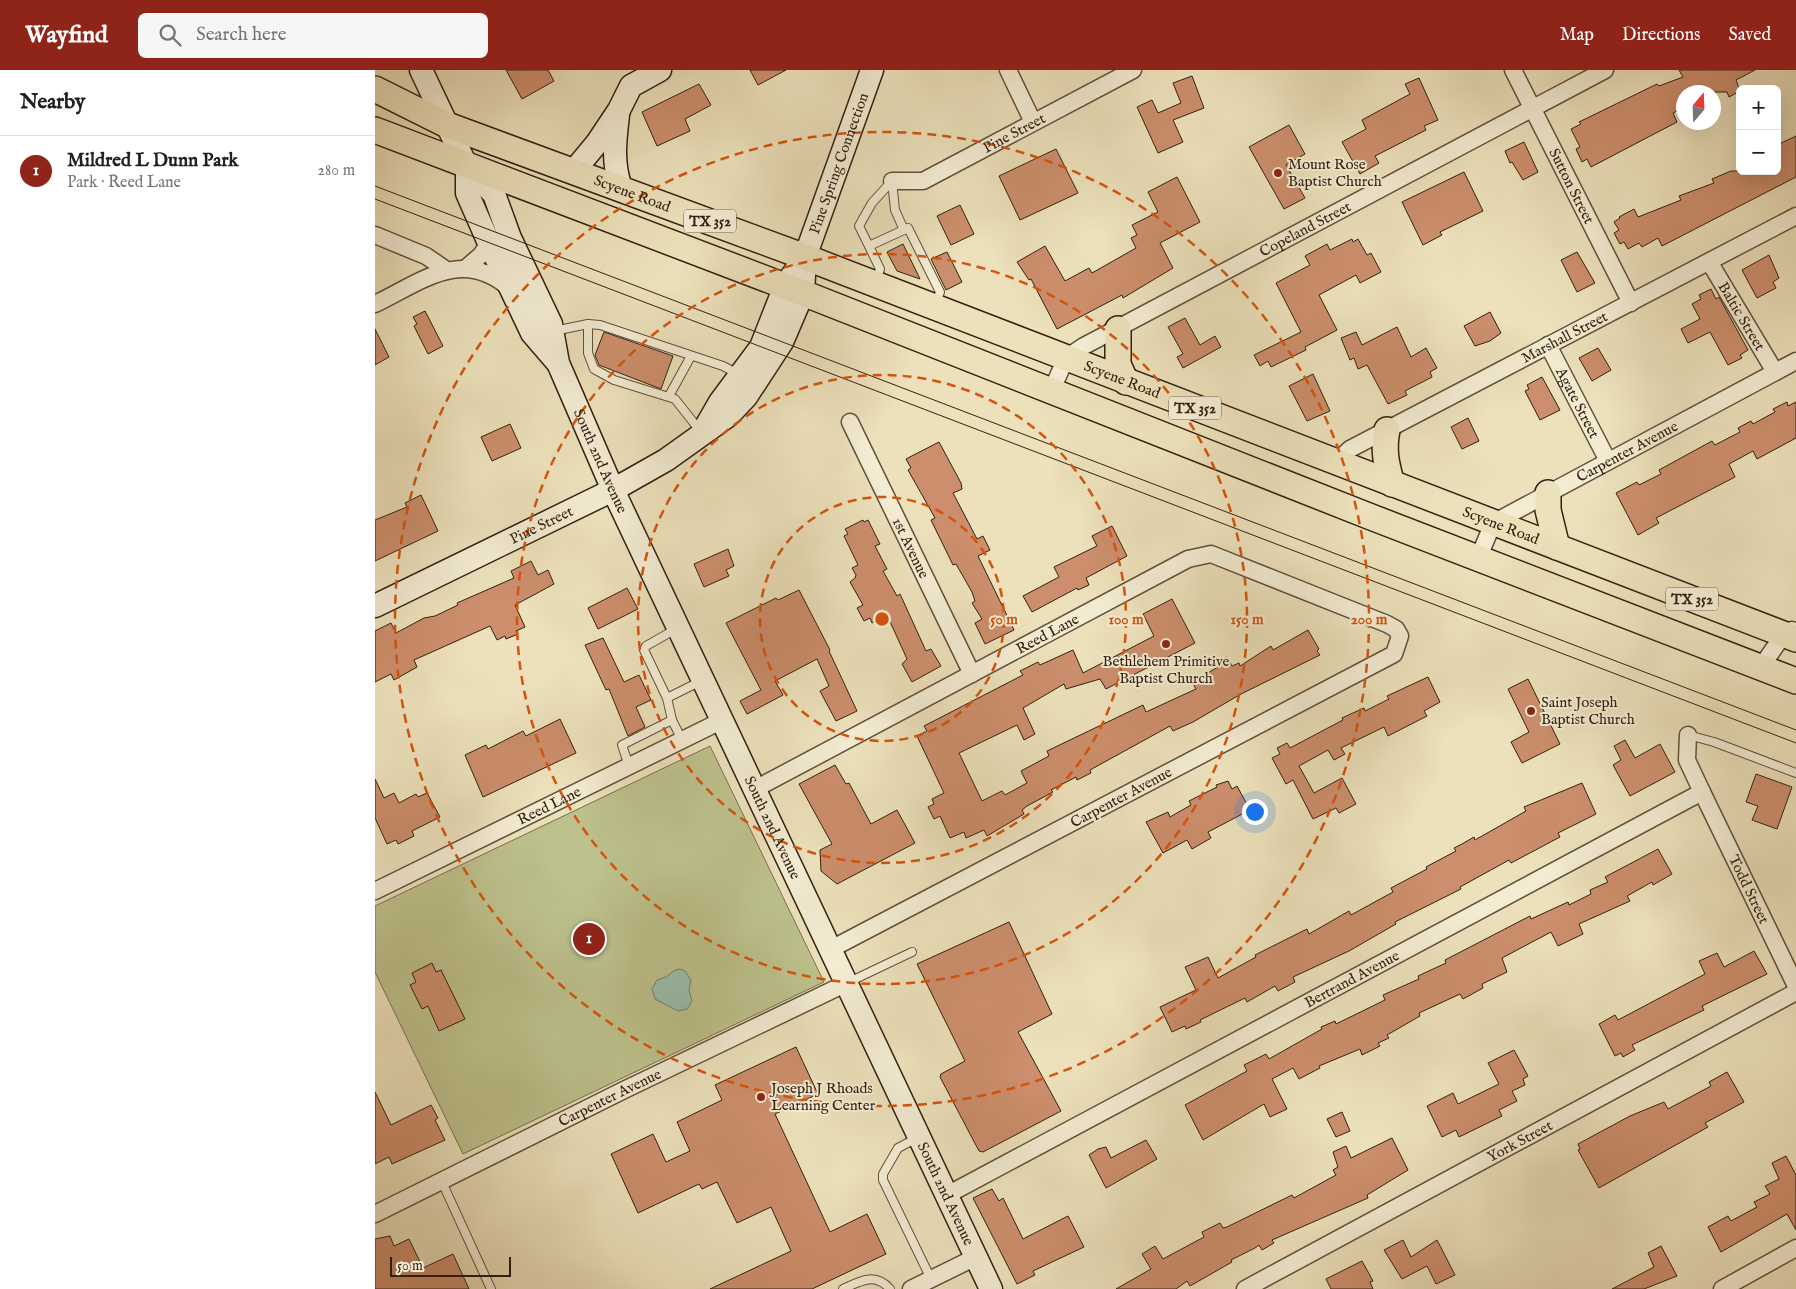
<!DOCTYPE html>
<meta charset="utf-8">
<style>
:root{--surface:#fff;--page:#f6f6f6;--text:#202124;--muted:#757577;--line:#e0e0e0;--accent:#8f2418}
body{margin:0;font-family:"IM FELL English",serif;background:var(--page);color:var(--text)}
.controls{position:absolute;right:15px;top:15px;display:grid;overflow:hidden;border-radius:8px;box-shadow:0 5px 20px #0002}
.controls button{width:45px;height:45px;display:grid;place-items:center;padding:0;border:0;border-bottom:1px solid var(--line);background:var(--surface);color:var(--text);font:25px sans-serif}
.compass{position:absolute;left:1301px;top:15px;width:45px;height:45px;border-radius:50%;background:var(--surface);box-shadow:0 5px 20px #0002;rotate:19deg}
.scale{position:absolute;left:15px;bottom:12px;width:121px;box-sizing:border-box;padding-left:5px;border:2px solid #332010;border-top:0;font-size:14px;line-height:18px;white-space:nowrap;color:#332010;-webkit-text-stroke:4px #f3ecd3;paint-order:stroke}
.you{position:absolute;left:879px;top:741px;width:18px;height:18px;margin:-12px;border:4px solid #fff;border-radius:50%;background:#1a73e8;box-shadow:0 0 0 8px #1a73e833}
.badge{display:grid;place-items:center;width:32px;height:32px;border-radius:50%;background:var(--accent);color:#fff;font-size:16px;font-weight:700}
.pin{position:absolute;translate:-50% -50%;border:2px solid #fff;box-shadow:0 1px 5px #0006}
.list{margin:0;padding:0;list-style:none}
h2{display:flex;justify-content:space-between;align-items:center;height:65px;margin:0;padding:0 20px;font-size:21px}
h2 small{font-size:16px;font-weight:400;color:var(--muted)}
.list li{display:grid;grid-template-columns:32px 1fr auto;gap:15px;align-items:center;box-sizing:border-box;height:70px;padding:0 20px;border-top:1px solid var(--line)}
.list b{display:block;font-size:19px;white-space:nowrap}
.list p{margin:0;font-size:16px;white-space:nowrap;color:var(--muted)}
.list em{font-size:16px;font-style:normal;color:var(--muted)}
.icon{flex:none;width:28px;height:28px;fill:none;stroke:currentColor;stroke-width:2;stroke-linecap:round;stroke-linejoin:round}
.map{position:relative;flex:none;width:1421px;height:1219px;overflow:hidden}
header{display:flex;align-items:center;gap:30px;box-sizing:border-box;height:70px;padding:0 25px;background:var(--accent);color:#fff}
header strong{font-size:24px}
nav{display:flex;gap:28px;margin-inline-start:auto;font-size:18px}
.search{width:350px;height:45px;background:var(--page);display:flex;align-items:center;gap:12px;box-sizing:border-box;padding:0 18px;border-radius:8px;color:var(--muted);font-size:19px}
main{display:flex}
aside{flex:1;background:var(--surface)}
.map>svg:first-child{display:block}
.green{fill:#bdc18c;stroke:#78704e}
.water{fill:#99bead;stroke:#707f6e}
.building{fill:#cc8e6c;stroke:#332010}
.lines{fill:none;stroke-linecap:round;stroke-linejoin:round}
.lane-casing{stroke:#61503b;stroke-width:10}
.street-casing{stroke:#61503b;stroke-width:19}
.secondary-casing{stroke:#332010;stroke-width:25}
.primary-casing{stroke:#332010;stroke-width:28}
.lane{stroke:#f3ecd3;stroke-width:8}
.street{stroke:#f3ecd3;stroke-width:16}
.secondary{stroke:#f3ecd3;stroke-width:22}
.primary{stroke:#ece1bb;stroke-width:25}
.tram{stroke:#332010;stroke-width:1}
.ring{fill:none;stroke:#d6530c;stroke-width:2.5;stroke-dasharray:9 6}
.poi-dot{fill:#8f2418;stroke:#f3ecd3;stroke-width:2}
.labels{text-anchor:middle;stroke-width:4;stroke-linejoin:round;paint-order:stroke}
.shield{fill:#f3ecd3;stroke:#6d5d4a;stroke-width:1}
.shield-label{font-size:14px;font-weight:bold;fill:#332010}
.street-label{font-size:15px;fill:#332010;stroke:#f3ecd3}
.poi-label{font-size:15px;fill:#332010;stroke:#f3ecd3;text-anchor:start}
.centre{fill:#d6530c;stroke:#f3ecd3;stroke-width:2.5}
.ring-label{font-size:15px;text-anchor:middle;font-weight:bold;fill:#d6530c;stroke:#f3ecd3;stroke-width:4;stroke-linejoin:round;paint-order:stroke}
</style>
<header>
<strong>Wayfind</strong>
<div class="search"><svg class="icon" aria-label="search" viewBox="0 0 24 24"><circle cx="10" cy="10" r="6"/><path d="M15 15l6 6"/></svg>Search here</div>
<nav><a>Map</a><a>Directions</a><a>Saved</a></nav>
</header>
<main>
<aside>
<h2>Nearby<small></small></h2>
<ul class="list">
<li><span class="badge">1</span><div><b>Mildred L Dunn Park</b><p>Park · Reed Lane</p></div><em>280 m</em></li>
</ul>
</aside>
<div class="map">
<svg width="1421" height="1219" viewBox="0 0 1421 1219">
<rect width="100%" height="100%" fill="#ece1bb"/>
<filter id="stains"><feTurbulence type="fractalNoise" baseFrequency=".004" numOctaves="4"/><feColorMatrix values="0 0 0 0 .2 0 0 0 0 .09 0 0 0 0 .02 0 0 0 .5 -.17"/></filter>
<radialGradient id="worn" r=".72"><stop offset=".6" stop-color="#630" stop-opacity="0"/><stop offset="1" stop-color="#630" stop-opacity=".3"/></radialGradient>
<polygon class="green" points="335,676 449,912 88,1084 0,902 0,836"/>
<polygon class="water" points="305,899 310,901 316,910 314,920 317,931 312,939 303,941 280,929 277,919 282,910 291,907 300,900"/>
<g class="building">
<polygon points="131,0 173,0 179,11 147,29"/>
<polygon points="375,0 411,0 383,15"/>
<polygon points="1304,0 1380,0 1361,10 1365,21 1354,27 1352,22 1308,22 1308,38 1298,43 1302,52 1216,97 1212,89 1207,92 1201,79 1205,77 1196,59 1206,54 1204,52 1282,14 1284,16 1308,7"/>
<polygon points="817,6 829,38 798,50 808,72 783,83 762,37 777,30 783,43 806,33 798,13"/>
<polygon points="1044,8 1063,50 1049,56 1051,60 1000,86 1004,93 985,104 967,72 991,59 987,50 1035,24 1030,14"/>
<polygon points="324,14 336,35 310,49 315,61 282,76 267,42"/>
<polygon points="914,55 930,84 911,95 930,128 909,139 874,77"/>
<polygon points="1421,66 1421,107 1287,176 1283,168 1267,177 1264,173 1253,179 1249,172 1245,174 1239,163 1244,160 1239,152 1245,148 1244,147 1259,139 1263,147 1306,130 1304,126 1339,113 1337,109 1356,101 1402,101 1402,75"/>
<polygon points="1149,72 1163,102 1148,110 1137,92 1135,93 1130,81"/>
<polygon points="681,79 703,123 645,150 624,106"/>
<polygon points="1089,102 1108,141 1065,162 1067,165 1048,175 1027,132"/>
<polygon points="802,107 825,152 785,173 798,198 748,228 747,225 682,259 656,209 654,210 642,192 670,176 690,211 714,198 717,203 761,178 756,168 762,165 757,155 783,142 773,122"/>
<polygon points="585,135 599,164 576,175 562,146"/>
<polygon points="977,169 978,172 983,169 992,185 996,183 1006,202 985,213 981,205 944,225 962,260 930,277 931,280 896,297 893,291 885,296 879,285 926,262 901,213 935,195 930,186 952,174 955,180"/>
<polygon points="528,174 545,209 522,201 512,182"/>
<polygon points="572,182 587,212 571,220 556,189"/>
<polygon points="1202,182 1220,213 1202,222 1186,190"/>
<polygon points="1394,185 1404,208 1398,212 1401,218 1382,228 1367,200"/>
<polygon points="1336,219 1341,229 1344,227 1373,280 1365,285 1367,288 1353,295 1335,262 1313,273 1306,259 1325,249 1317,234 1326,229 1324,225"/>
<polygon points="50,241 68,276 53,284 39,256 42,254 38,247"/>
<polygon points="1115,242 1126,263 1115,271 1100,276 1089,256"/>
<polygon points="810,248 825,275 840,266 846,277 808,298 802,287 808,284 793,257"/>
<polygon points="1022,257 1036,287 1051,278 1062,298 1055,302 1057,307 1030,321 1032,325 1013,334 992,295 983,299 979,288 975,290 966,268 981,262 987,275"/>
<polygon points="0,259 14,287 0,295"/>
<polygon points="229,262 298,286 286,319 224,295 220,285"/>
<polygon points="1223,278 1236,300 1217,311 1204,288"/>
<polygon points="938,304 955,341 932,351 914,316"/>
<polygon points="1167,307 1185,340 1165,350 1150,321 1154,319 1152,315"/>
<polygon points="1412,332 1413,336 1421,332 1421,368 1382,389 1378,381 1354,394 1360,407 1281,448 1284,453 1263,465 1241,423 1262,412 1264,415 1286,404 1284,400 1337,371 1340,375 1365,362 1363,358 1376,351 1378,354 1400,342 1398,339"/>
<polygon points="1093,348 1104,371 1087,379 1076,357"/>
<polygon points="135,354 146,378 117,391 106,367"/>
<polygon points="564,372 586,413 587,419 578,423 602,469 608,466 615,480 603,486 639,560 610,574 600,553 607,549 597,533 600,531 597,522 581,494 578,495 556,450 560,448 533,400 536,398 531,389"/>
<polygon points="46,425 63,461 0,491 0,450 32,437 30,433"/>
<polygon points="488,450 489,452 493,450 505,474 500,476 512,499 508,501 522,526 525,524 551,581 556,579 566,596 537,612 527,594 532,589 512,545 497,553 495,548 489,551 482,538 488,535 475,512 480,508 481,505 477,498 483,495 469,466 473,464 470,459"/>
<polygon points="737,456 752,486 711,508 714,515 703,520 702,518 657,542 648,526 684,507 679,497 722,476 717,466"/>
<polygon points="353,479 359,496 351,500 354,506 329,517 319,494"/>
<polygon points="156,491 163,505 173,500 179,514 140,535 150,557 141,561 143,564 131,569 130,566 122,570 115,556 39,590 42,597 19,610 16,604 0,612 0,561 16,553 21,563 49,548 60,546 83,535 82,533 139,508 136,501"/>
<polygon points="252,518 263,539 223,559 213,538"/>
<polygon points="424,520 455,580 454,581 482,641 461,651 445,621 454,616 442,589 400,611 408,625 372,644 365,631 386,620 351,553 401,528 403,530"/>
<polygon points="797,529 820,573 731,619 725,609 691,619 689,614 648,638 660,664 649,670 642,655 584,683 607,731 627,721 630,725 652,713 646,701 674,686 672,681 768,635 771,642 821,619 817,612 843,597 841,593 852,587 857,596 864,593 865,596 896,576 898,580 933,560 944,579 942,581 945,585 866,624 818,652 798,661 795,656 715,700 716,703 702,710 701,707 676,720 678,722 652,736 647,740 649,744 612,766 609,760 591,768 589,762 575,768 565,746 559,749 553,737 559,734 557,729 569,723 542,666 552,661 549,656 648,605 645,601 663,592 665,595 698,580 708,603 779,566 768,544"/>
<polygon points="228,568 249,612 264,605 276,630 261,637 270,657 253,666 234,619 231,620 210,575"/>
<polygon points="1053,607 1065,632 1049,641 1052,646 1013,666 1009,657 966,678 970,684 959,690 953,680 924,696 939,723 967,708 981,734 964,743 961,738 938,749 918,710 911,714 897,688 905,684 902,678 912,673 915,678 968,650 967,648 989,638 990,641 1014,629 1012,626"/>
<polygon points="1153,609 1185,674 1147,693 1136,672 1154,662 1133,619"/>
<polygon points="185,649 201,683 108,727 90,685 111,675 113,679 148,661 151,666"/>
<polygon points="1250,670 1260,688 1285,674 1300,702 1255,726 1238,695 1246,690 1239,676"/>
<polygon points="460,695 471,714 474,713 496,754 522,740 540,773 462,814 446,801 445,780 457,774 424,714"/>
<polygon points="1381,704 1417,717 1402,759 1377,750 1383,736 1371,732"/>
<polygon points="0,709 9,728 19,723 24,733 41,724 43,727 52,723 65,747 37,761 39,766 23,774 21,770 12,774 0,748"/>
<polygon points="853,711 857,719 862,716 875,740 833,762 836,768 817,779 812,770 788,783 771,752 793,742 795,747 816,735 814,731 842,717 841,715"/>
<polygon points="1207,713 1221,744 1183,763 1185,767 1136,793 1134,790 1085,817 1086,819 1020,852 1021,854 974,881 918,907 920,912 903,921 900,916 872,932 870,928 825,950 826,952 811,959 810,956 797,962 785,937 821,920 810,897 833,887 843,908 881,887 880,885 932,859 934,864 974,841 976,845 1018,822 1016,818 1052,799 1051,797 1081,781 1079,778 1087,774 1099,767 1100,770 1151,741 1149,737"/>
<polygon points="1283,779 1297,804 1278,815 1277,812 1252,826 1255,831 1204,854 1208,864 1183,876 1176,862 1127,888 1132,902 1107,914 1108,918 1088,929 1085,924 1044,943 1045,946 1012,965 1014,968 1003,973 1005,976 987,985 985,979 944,996 945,998 924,1009 918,998 897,1009 912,1039 895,1047 889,1034 828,1070 810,1035 872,1001 869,995 891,984 894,989 947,959 946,957 960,951 961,954 1010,930 1008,925 1044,909 1043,906 1071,893 1070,890 1155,846 1156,849 1193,832 1194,835 1216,824 1215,820 1233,812 1230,807"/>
<polygon points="634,852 677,944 643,962 686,1041 608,1082 604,1081 565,1007 566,1004 590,991 542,894"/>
<polygon points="1379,881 1392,904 1327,936 1329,940 1257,975 1260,980 1248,987 1246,983 1240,986 1224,954 1240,945 1243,950 1330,904 1324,891 1342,883 1349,897"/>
<polygon points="57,893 61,902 66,900 90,949 64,961 53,936 47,939 35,915 41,912 37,903"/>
<polygon points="421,977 443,1024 400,1044 455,1162 492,1144 511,1184 437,1219 335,1219 416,1181 396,1137 362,1153 342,1112 327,1119 324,1114 263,1143 236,1084 278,1064 291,1092 315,1081 302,1052 347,1030 340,1015"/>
<polygon points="1139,980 1153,1006 1148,1009 1150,1015 1137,1021 1142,1031 1124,1040 1127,1046 1084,1067 1081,1060 1067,1067 1052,1036 1078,1023 1083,1034 1124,1014 1113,993"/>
<polygon points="1352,1002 1369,1032 1330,1053 1333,1057 1224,1118 1203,1080 1205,1079 1203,1074 1255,1046 1289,1032 1293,1039 1336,1016 1334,1012"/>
<polygon points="0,1022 16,1055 56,1035 63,1048 60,1050 70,1070 17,1094 14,1087 0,1094"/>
<polygon points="967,1042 975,1061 961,1067 952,1049"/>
<polygon points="1017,1068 1033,1100 992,1125 993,1128 897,1170 899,1173 887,1180 884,1175 880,1178 856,1190 857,1192 815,1216 812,1211 801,1219 741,1219 776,1199 767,1184 780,1176 788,1189 829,1167 827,1162 845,1153 848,1158 852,1157 917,1125 919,1128 961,1105 958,1100 963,1097 958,1082 971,1076 976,1088"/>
<polygon points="771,1070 782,1089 731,1118 714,1085 723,1079 731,1077 736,1088"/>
<polygon points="1411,1086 1421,1105 1421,1160 1412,1144 1346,1182 1333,1157 1353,1146 1356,1151 1382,1137 1379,1132 1395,1124 1390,1116 1404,1109 1397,1093"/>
<polygon points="617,1119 624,1131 628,1128 648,1169 693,1146 709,1177 658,1201 660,1205 642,1214 598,1128"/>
<polygon points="15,1166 19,1176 34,1169 48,1198 78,1184 94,1219 0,1219 0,1169"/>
<polygon points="1028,1170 1036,1187 1062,1170 1080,1205 1061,1214 1052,1196 1027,1209 1009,1180"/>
<polygon points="1286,1176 1302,1206 1269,1219 1237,1219 1279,1197 1273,1183"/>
<polygon points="987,1191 998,1211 995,1212 998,1219 956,1219 951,1209"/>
</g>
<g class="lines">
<defs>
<g id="lane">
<polyline points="517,111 520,140 529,160"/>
<polyline points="494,176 484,156 497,133 517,111"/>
<polyline points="501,210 505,199 494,176 533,158 565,222 561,233"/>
<polyline points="213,254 213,283 219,299 239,310 300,329 326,362"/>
<polyline points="179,261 213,254 225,255 348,296 363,304"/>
<polyline points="294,326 316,286"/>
<polyline points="292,628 326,611"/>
<polyline points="297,650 292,628 269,580 271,576 301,559"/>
<polyline points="1313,665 1339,672 1421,703"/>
<polyline points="254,696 247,675 297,650 307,670"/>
<polyline points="474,912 537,882"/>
<polyline points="542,1068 523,1078 508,1104 508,1110 556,1209"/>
<polyline points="67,1112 116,1219"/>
<path d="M468,1219C485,1211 500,1202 515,1219"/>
</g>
<g id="street">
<polyline points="633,0 658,52"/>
<path id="s1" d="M1138,0L1256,233"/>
<path id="s2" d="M517,111H548L758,0"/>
<polyline points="0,165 51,186 70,199"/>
<path id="s3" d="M1335,193L1400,302"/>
<polyline points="91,198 106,185 114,173"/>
<path d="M0,234C46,212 87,177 134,218"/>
<path id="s4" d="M1173,275L1233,391"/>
<path id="s5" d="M676,322L691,288L709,276L1230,0"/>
<path id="s6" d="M475,352L597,604"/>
<path id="s7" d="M961,392L975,379L1421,146"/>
<path id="s8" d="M1103,489L1118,453L1421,291"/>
<polyline points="1386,597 1409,564 1417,560"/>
<path id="s9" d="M380,719L813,489L836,484L1012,554L1021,559L1025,566L1019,584L456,879"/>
<path id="s10" d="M1327,722L1421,916"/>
<path id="s11" d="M0,821L348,650"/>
<path id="s12" d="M572,1125L1327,722L1312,690L1313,665"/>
<path id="s13" d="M0,1144L249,1020L472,913"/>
<polyline points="536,1219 601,1187"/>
<path id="s14" d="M870,1219L1421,922"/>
<polyline points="1347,1219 1421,1178"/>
</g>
<g id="secondary">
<path id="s15" d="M46,0L92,97L119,124L135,168L176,254L183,293L238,420L616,1219"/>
<path d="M243,45C240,71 237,93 246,118"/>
<polyline points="92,97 92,123 114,173 157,263 182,292"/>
<polyline points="198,102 222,73 244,40 256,16 285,0"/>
<path id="s16" d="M330,358L345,332L386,277L410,216L430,187L497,0"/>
<path id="s17" d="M0,536L238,420L291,390L354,345L371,327L407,272L428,223L430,187"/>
</g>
<g id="primary">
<path id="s18" d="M0,19L72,55L430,187L1421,569"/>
<polyline points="0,60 428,223 991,445 1421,611"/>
<polyline points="743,259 743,294 751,312"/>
<path d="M1012,360C1008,380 1011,394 1017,414"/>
<polyline points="1173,423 1173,440 1182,477"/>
</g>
</defs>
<use href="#lane" class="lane-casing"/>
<use href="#street" class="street-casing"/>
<use href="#secondary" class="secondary-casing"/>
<use href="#primary" class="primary-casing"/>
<use href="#lane" class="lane"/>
<use href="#street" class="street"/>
<use href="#secondary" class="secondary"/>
<use href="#primary" class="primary"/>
<g class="tram">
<polyline points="0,116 1421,660"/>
<polyline points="0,129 1421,673"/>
</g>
</g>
<g class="ring">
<circle cx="507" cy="549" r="122"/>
<circle cx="507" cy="549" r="244"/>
<circle cx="507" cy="549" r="365"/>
<circle cx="507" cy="549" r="487"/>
</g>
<g class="poi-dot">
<circle cx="903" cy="103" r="5"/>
<circle cx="791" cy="574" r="5"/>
<circle cx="1156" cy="641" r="5"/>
<circle cx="386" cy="1027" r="5"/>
</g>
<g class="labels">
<g class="shield">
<rect x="309" y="139.5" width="52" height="23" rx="4"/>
<rect x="794" y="326.5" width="52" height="23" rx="4"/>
<rect x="1291" y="517.5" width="52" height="23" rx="4"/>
</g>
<g class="shield-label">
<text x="335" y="156">TX 352</text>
<text x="820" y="343">TX 352</text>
<text x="1317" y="534">TX 352</text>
</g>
<g class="street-label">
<text dy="5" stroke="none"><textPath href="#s2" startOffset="134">Pine Street</textPath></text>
<text dy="5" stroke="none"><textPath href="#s16" startOffset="299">Pine Spring Connection</textPath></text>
<text dy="5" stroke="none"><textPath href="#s1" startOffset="130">Sutton Street</textPath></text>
<text dy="5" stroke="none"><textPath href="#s18" startOffset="278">Scyene Road</textPath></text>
<text dy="5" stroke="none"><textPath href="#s5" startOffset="309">Copeland Street</textPath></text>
<text dy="5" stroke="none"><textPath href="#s3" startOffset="62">Baltic Street</textPath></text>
<text dy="5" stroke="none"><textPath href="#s7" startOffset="261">Marshall Street</textPath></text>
<text dy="5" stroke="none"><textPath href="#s18" startOffset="802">Scyene Road</textPath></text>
<text dy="5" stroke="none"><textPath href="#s4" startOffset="65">Agate Street</textPath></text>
<text dy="5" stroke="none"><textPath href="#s8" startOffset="191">Carpenter Avenue</textPath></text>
<text dy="5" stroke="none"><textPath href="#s15" startOffset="434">South 2nd Avenue</textPath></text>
<text dy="5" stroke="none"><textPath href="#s17" startOffset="185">Pine Street</textPath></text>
<text dy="5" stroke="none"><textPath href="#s18" startOffset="1208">Scyene Road</textPath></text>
<text dy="5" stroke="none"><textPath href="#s6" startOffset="140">1st Avenue</textPath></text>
<text dy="5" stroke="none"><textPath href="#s9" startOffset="331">Reed Lane</textPath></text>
<text transform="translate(746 727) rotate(-28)" y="5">Carpenter Avenue</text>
<text dy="5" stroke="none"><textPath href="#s11" startOffset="194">Reed Lane</textPath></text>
<text dy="5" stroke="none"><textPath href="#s15" startOffset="839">South 2nd Avenue</textPath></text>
<text dy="5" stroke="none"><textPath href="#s10" startOffset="108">Todd Street</textPath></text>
<text dy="5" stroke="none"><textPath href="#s12" startOffset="459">Bertrand Avenue</textPath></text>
<text dy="5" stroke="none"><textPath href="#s13" startOffset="262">Carpenter Avenue</textPath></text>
<text dy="5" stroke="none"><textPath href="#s14" startOffset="312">York Street</textPath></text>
<text dy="5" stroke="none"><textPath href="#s15" startOffset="1244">South 2nd Avenue</textPath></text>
</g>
<g class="poi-label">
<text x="913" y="99">Mount Rose<tspan x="913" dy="17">Baptist Church</tspan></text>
<text x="791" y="596" text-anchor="middle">Bethlehem Primitive<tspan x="791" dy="17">Baptist Church</tspan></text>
<text x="1166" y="637">Saint Joseph<tspan x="1166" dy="17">Baptist Church</tspan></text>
<text x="396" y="1023">Joseph J Rhoads<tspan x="396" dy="17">Learning Center</tspan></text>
</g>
</g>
<circle cx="507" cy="549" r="8" class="centre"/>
<g class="ring-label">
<text x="629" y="554">50 m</text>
<text x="751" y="554">100 m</text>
<text x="872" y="554">150 m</text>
<text x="994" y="554">200 m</text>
</g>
<rect width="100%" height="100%" filter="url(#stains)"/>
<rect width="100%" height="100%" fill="url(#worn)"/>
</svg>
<div class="controls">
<button>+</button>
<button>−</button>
</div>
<svg class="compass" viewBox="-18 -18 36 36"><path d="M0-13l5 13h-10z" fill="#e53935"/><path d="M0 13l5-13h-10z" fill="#757577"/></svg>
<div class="scale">50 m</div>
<div class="you"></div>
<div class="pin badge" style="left:214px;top:869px">1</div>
</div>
</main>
